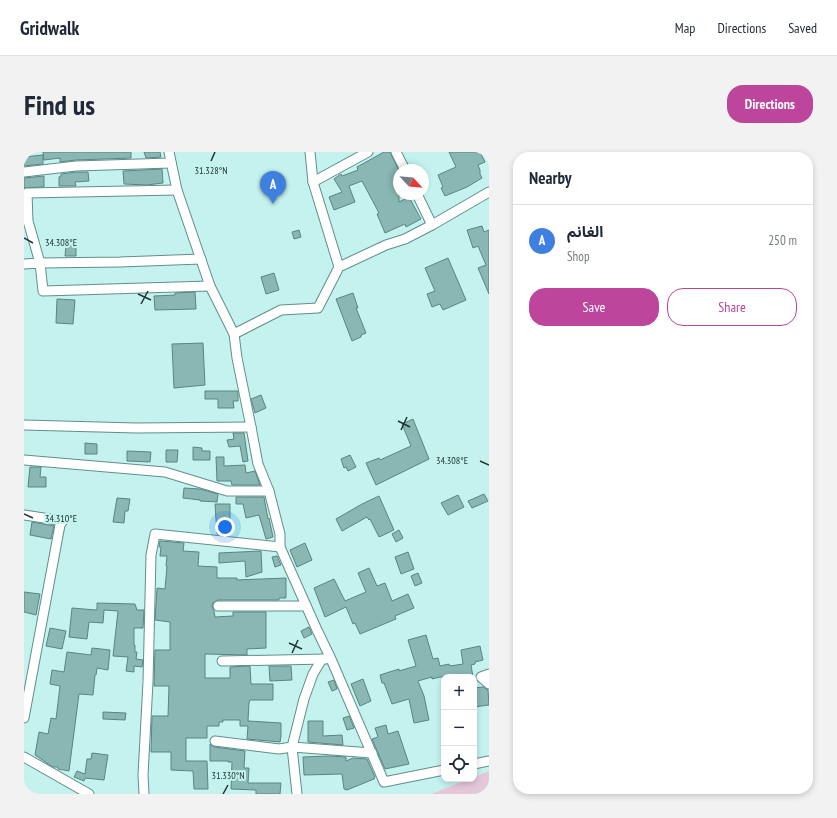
<!DOCTYPE html>
<meta charset="utf-8">
<style>
:root{--surface:#fff;--page:#f2f2f3;--text:#1f2937;--muted:#747a83;--line:#e0e1e3;--accent:#bd469c}
body{margin:0;font-family:"PT Sans Narrow","Noto Sans Arabic",sans-serif;background:var(--page);color:var(--text)}
.controls{position:absolute;right:12px;bottom:12px;display:grid;overflow:hidden;border-radius:8px;box-shadow:0 2px 6px #0003}
.controls button{width:36px;height:36px;display:grid;place-items:center;padding:0;border:0;border-bottom:1px solid var(--line);background:var(--surface);color:var(--text);font:20px sans-serif}
.compass{position:absolute;left:369px;top:12px;width:36px;height:36px;border-radius:50%;background:var(--surface);box-shadow:0 2px 6px #0003;rotate:116deg}
.you{position:absolute;left:201px;top:375px;width:14px;height:14px;margin:-10px;border:3px solid #fff;border-radius:50%;background:#1a73e8;box-shadow:0 0 0 6px #1a73e833}
.badge{display:grid;place-items:center;width:26px;height:26px;border-radius:50%;background:var(--accent);color:#fff;font-size:13px;font-weight:700}
.pin{position:absolute;translate:-50% -33px;filter:drop-shadow(0 1px 2px #0008)}
.pin::after{content:'';position:absolute;top:21px;width:14px;height:12px;background:inherit;clip-path:polygon(0 0,100% 0,50% 100%)}
.list{margin:0;padding:0;list-style:none}
h2{display:flex;justify-content:space-between;align-items:center;height:52px;margin:0;padding:0 16px;font-size:17px}
h2 small{font-size:13px;font-weight:400;color:var(--muted)}
.list li{display:grid;grid-template-columns:26px 1fr auto;gap:12px;align-items:center;box-sizing:border-box;height:72px;padding:0 16px;border-top:1px solid var(--line)}
.list b{display:block;font-size:15px;white-space:nowrap}
.list p{margin:0;font-size:13px;white-space:nowrap;color:var(--muted)}
.list em{font-size:13px;font-style:normal;color:var(--muted)}
.actions{display:flex;gap:8px;padding:12px 16px}
.actions a{flex:1;padding:9px 0;border:1px solid var(--accent);border-radius:16px;text-align:center;font-size:14px;color:var(--accent)}
.actions .main{background:var(--accent);color:#fff}
.icon{flex:none;width:22px;height:22px;fill:none;stroke:currentColor;stroke-width:2;stroke-linecap:round;stroke-linejoin:round}
.map{position:relative;flex:none;width:465px;height:642px;overflow:hidden;border-radius:16px}
header{display:flex;align-items:center;gap:24px;box-sizing:border-box;height:56px;padding:0 20px;background:var(--surface);border-bottom:1px solid var(--line)}
header strong{font-size:19px}
nav{display:flex;gap:22px;margin-inline-start:auto;font-size:14px}
.intro{display:flex;align-items:center;justify-content:space-between;box-sizing:border-box;height:96px;padding:0 24px}
h1{margin:0;font-size:28px}
.button{padding:10px 18px;border-radius:16px;background:var(--accent);color:#fff;font-size:14px;font-weight:700}
main{display:flex;gap:24px;padding:0 24px}
aside{flex:1;background:var(--surface);border-radius:16px;box-shadow:0 2px 6px #0003}
.map>svg:first-child{display:block}
.green{fill:#e6c7da}
.building{fill:#89b7b3;stroke:#588581}
.lines{fill:none;stroke-linecap:round;stroke-linejoin:round}
.minor-casing{stroke:#618e8b;stroke-width:11}
.minor{stroke:#fff;stroke-width:9}
.ticks{fill:none;stroke:#213432;stroke-width:1.5}
.ticks-label{font-size:10px;text-anchor:middle;fill:#213432;stroke:#c4f3ef;stroke-width:4;stroke-linejoin:round;paint-order:stroke}
</style>
<header>
<strong>Gridwalk</strong>
<nav><a>Map</a><a>Directions</a><a>Saved</a></nav>
</header>
<div class="intro"><h1>Find us</h1><a class="button">Directions</a></div>
<main>
<div class="map">
<svg width="465" height="642" viewBox="0 0 465 642">
<rect width="100%" height="100%" fill="#c4f3ef"/>
<polygon class="green" points="465,619 465,642 407,642 445,627 450,627 450,625"/>
<g class="building">
<polygon points="19,0 107,0 107,6 52,8 36,10 36,6 20,8"/>
<polygon points="120,0 136,0 137,5 122,6"/>
<polygon points="360,0 366,0 375,19 375,50 385,45 397,67 382,75 381,72 361,81 353,62 355,61 338,29 325,34 331,50 310,58 305,45 318,40 310,27 317,22 318,24 334,18 333,15"/>
<polygon points="425,0 456,0 461,10 454,13 456,18 456,22 458,26 443,35 421,44 417,36 419,35 414,23 432,15"/>
<polygon points="19,3 19,12 0,14 0,5"/>
<polygon points="138,17 139,31 123,33 100,32 99,19"/>
<polygon points="52,20 64,20 65,29 51,30 52,34 35,34 35,25 37,24 37,22"/>
<polygon points="20,24 20,35 0,36 0,26"/>
<polygon points="458,74 460,80 465,78 465,142 454,116 462,113 454,94 449,96 443,78"/>
<polygon points="275,78 277,85 270,87 268,80"/>
<polygon points="42,94 52,94 52,104 41,104"/>
<polygon points="424,106 442,148 419,158 416,152 408,155 403,142 411,139 401,116"/>
<polygon points="250,121 255,138 242,142 237,125"/>
<polygon points="171,140 172,157 131,158 130,144 151,143 151,141"/>
<polygon points="329,141 334,156 332,156 342,181 337,183 337,185 328,189 312,147"/>
<polygon points="33,147 51,148 49,172 32,171"/>
<polygon points="179,191 181,233 150,236 148,192"/>
<polygon points="181,239 214,239 214,249 209,249 210,256 194,256 194,247 181,247"/>
<polygon points="237,243 242,256 231,261 227,247"/>
<polygon points="389,267 405,307 352,333 342,311 355,306 356,308 387,294 378,272"/>
<polygon points="209,281 220,281 224,309 219,310 216,294 205,295 203,288 210,287"/>
<polygon points="61,291 73,292 73,302 61,302"/>
<polygon points="169,295 178,296 178,299 186,299 186,308 169,308"/>
<polygon points="142,298 154,298 153,310 142,310"/>
<polygon points="103,299 127,300 126,310 103,309"/>
<polygon points="326,303 332,315 324,319 322,315 320,316 317,307"/>
<polygon points="192,305 200,305 200,314 221,313 222,321 231,319 236,333 208,333 207,329 193,329"/>
<polygon points="6,315 17,315 16,325 22,325 22,335 4,335"/>
<polygon points="160,336 176,337 194,342 193,350 176,349 176,348 159,346"/>
<polygon points="460,342 464,349 448,356 444,349"/>
<polygon points="434,343 440,355 424,363 417,351"/>
<polygon points="355,344 370,378 355,385 346,367 345,368 343,365 318,379 312,367 338,352"/>
<polygon points="212,345 240,345 244,367 245,366 249,385 242,387 235,363 222,366 219,352 212,352"/>
<polygon points="93,346 106,347 104,359 101,359 100,371 89,370"/>
<polygon points="191,352 206,352 206,373 209,378 207,382 193,382"/>
<polygon points="8,370 30,374 27,387 6,383"/>
<polygon points="375,378 379,386 372,390 368,382"/>
<polygon points="136,389 160,391 159,399 175,400 174,414 193,415 193,426 213,426 213,428 262,426 262,446 255,446 255,448 194,448 189,451 188,454 190,459 191,465 209,464 209,460 242,460 242,496 223,497 223,503 181,502 181,526 206,526 206,515 226,514 227,532 249,532 249,548 226,548 225,551 224,569 257,571 257,584 256,590 223,587 224,574 216,574 216,568 199,568 199,570 195,570 195,574 183,574 183,586 162,586 162,609 183,609 184,637 170,637 169,619 147,618 147,600 127,600 128,564 144,564 145,534 130,534 131,498 146,498 146,470 131,468 133,436 141,437 143,414 142,414 143,404 136,404 137,395 135,395"/>
<polygon points="281,391 288,408 273,415 266,398"/>
<polygon points="237,399 238,420 222,425 221,409 195,411 195,401"/>
<polygon points="384,400 390,417 377,422 371,405"/>
<polygon points="253,404 257,413 251,415 248,405"/>
<polygon points="345,416 353,434 361,431 368,449 384,442 390,456 371,464 372,467 336,482 331,471 329,472 322,455 301,465 290,436 310,427 321,449 342,440 334,421"/>
<polygon points="394,421 398,431 391,434 387,424"/>
<polygon points="0,440 16,442 12,463 0,460"/>
<polygon points="73,451 111,452 113,458 120,458 119,476 110,476 110,493 111,493 111,500 113,500 112,507 119,508 118,515 110,514 110,520 102,519 104,505 89,504 94,459 80,458 79,471 65,470 63,487 45,485 48,456 72,458 73,458"/>
<polygon points="285,475 288,482 280,486 277,479"/>
<polygon points="26,476 42,479 38,497 22,494"/>
<polygon points="402,483 409,507 414,506 416,514 425,512 426,514 439,512 437,498 456,494 459,508 451,510 451,512 447,513 449,525 416,525 408,527 408,525 394,529 400,544 405,568 390,571 385,547 368,552 360,531 358,531 356,523 375,517 375,519 392,514 384,488"/>
<polygon points="68,496 86,498 84,518 73,516 72,523 71,523 69,543 55,542 45,619 34,617 34,615 29,615 11,603 15,580 24,582 27,566 32,567 36,534 26,532 28,518 40,520 43,500 67,503"/>
<polygon points="245,514 267,514 268,528 246,529"/>
<polygon points="339,527 347,549 336,554 327,532"/>
<polygon points="310,528 313,537 308,539 304,530"/>
<polygon points="459,535 464,538 465,553 450,555 450,536"/>
<polygon points="79,560 102,561 101,568 79,567"/>
<polygon points="325,564 330,576 323,578 319,566"/>
<polygon points="284,569 299,569 299,584 318,583 319,593 284,590"/>
<polygon points="362,573 364,582 374,579 385,612 361,617 348,587 354,585 351,576"/>
<polygon points="186,592 190,595 221,599 220,616 225,616 224,631 257,631 256,642 232,642 232,638 207,637 208,610 204,610 204,609 186,609"/>
<polygon points="68,601 84,603 80,628 61,626 60,629 50,625 53,619 61,622 63,607 67,607"/>
<polygon points="305,604 322,605 322,609 329,606 343,607 351,625 350,627 323,638 320,637 318,622 280,623 279,605"/>
</g>
<g class="lines">
<defs>
<g id="minor">
<polyline points="145,0 153,38 186,134 210,182 213,206 227,275 234,312 245,339 256,382 256,395 293,478 307,507 360,630 420,618"/>
<polyline points="286,0 289,30"/>
<polyline points="372,0 381,18"/>
<polyline points="0,20 52,14 147,11"/>
<polyline points="153,38 3,41 4,69 16,111 96,110 177,107"/>
<polyline points="393,42 408,73"/>
<polyline points="0,112 16,111 19,139 186,134"/>
<polyline points="315,115 289,30 344,0"/>
<polyline points="210,182 257,158 294,156 315,115 362,93 381,87 408,73 465,40"/>
<polyline points="0,273 112,276 227,275"/>
<polyline points="0,308 141,320 203,339 245,339"/>
<polyline points="0,363 33,368 38,370 36,373 0,566"/>
<polyline points="194,454 282,454"/>
<polyline points="198,509 302,507"/>
<polyline points="465,522 457,525 465,532"/>
<polyline points="191,589 255,597 268,595 348,601"/>
<polyline points="0,605 65,642"/>
<polyline points="450,612 465,609"/>
<polyline points="120,642 119,623 124,530 127,403 131,382 256,395"/>
<polyline points="273,642 268,595 280,547 289,522 298,507"/>
</g>
</defs>
<use href="#minor" class="minor-casing"/>
<use href="#minor" class="minor"/>
</g>
<path class="ticks" d="M187,9L191,0M0,86L9,91M114,142L127,148M117,152L124,139M374,269L386,275M377,278L383,265M456,309L465,313M0,362L9,366M265,491L278,497M268,501L274,488M199,642L204,633"/>
<g class="ticks-label">
<text x="187" y="22">31.328°N</text>
<text x="37" y="94">34.308°E</text>
<text x="428" y="312">34.308°E</text>
<text x="37" y="370">34.310°E</text>
<text x="204" y="627">31.330°N</text>
</g>
</svg>
<div class="controls">
<button>+</button>
<button>−</button>
<button><svg class="icon" aria-label="locate" viewBox="0 0 24 24"><circle cx="12" cy="12" r="6"/><path d="M12 2v4M12 18v4M2 12h4M18 12h4"/></svg></button>
</div>
<svg class="compass" viewBox="-18 -18 36 36"><path d="M0-13l5 13h-10z" fill="#e53935"/><path d="M0 13l5-13h-10z" fill="#747a83"/></svg>
<div class="you"></div>
<div class="pin badge" style="left:249px;top:52px;background:#3f7fe0">A</div>
</div>
<aside>
<h2>Nearby<small></small></h2>
<ul class="list">
<li><span class="badge" style="background:#3f7fe0">A</span><div><b>الغانم</b><p>Shop</p></div><em>250 m</em></li>
</ul>
<div class="actions"><a class="main">Save</a><a>Share</a></div>
</aside>
</main>
